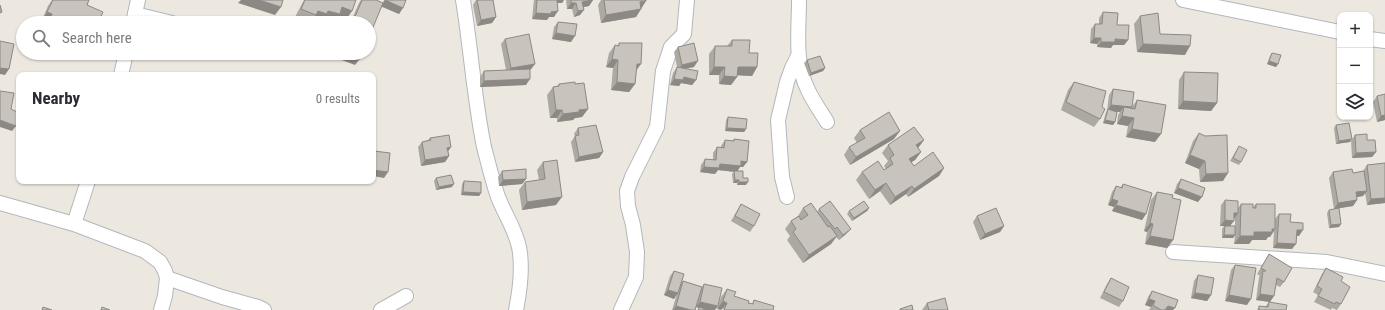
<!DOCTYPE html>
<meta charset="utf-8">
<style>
:root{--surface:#fff;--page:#f2f2f3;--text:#2b2b33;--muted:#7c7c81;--line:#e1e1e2}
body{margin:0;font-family:"Roboto Condensed",sans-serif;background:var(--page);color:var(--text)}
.controls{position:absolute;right:12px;top:12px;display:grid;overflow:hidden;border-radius:8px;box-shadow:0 1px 3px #0004}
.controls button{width:36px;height:36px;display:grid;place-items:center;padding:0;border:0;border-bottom:1px solid var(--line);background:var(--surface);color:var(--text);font:20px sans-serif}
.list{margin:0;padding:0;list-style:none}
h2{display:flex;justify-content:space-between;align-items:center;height:52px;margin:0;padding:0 16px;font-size:17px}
h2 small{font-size:13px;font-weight:400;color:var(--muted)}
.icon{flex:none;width:22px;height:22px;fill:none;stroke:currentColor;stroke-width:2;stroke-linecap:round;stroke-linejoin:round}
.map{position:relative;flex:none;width:1385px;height:310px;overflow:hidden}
.search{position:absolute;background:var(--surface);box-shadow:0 1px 3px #0004;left:16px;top:16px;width:360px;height:44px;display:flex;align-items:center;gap:10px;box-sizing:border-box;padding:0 14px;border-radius:22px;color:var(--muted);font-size:15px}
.panel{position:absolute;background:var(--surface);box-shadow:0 1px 3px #0004;left:16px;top:72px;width:360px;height:112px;border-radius:8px}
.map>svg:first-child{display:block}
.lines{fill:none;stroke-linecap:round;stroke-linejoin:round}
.minor-casing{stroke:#b2b7bc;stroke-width:16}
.minor{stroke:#fff;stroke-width:14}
.wall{fill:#aca8a2;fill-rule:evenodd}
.shaded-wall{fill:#8c8884}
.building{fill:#c8c3bc;stroke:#8c8884}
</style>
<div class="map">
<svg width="1385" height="310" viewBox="0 0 1385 310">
<rect width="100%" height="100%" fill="#ede8df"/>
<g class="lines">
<defs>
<g id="minor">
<path d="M463,0C471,49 474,98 484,147C488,162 492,179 497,194C503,212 515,228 519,247C523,267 520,290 516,310"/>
<path d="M799,0C799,30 794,62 808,90C813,101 821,112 827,122"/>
<polyline points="1183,0 1340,32"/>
<polyline points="135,14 172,23"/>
<polyline points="133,23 138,0"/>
<polyline points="1370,39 1385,41"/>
<polyline points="121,75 126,53"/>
<polyline points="787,197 782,177 778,120 787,82 792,68 798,56"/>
<polyline points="0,203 74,224 145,251 160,262 165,271 167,278 165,296 161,310"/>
<polyline points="74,224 88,181"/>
<polyline points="1173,252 1327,262 1385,274"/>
<polyline points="167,278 222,297 258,307 264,310"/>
<polyline points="381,310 406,296"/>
<polyline points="621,310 636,277 637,252 633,225 628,206 627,191 632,177 657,127 663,71 671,47 684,34 687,0"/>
</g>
</defs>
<use href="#minor" class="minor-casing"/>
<use href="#minor" class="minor"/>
</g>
<g class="wall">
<polygon points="51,0 89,0 87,5 98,23 46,23 47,22 42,20 48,6 52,0"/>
<polygon points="304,0 356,0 352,11 348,17 352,19 359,3 361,0 376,0 383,3 384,0 406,0 399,14 382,7 369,23 340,23 344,18 339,16 335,22 324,19 321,22 313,20 311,23 309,23 295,17"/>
<polygon points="476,0 493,0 496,17 492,23 477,26 473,5"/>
<polygon points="534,0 564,0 562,3 557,3 554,17 549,17 547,20 532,19"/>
<polygon points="566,0 593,0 589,6 584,7 580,15 574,17 572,9 567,9"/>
<polygon points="601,0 646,0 641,8 641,9 636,17 601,23 598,5"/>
<polygon points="1103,12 1117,25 1128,40 1124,45 1113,45 1111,48 1097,47 1097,44 1090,43 1091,29 1095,24 1099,24 1099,18"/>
<polygon points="1140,16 1160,34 1185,55 1137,52 1134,24"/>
<polygon points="558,22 571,42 552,39 554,27"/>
<polygon points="505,39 535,64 531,69 530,70 526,85 480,87 480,77 484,71 506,70 501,44"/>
<polygon points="732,40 749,53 757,67 752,76 737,75 737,77 731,85 719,84 719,75 709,75 709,54 715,46 727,46"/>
<polygon points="619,43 636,71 635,84 629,92 611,90 613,68 606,67 609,53 615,45 618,46"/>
<polygon points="678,47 694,67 685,69 696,80 692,85 681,83 679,86 670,85 673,73 677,67 674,52"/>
<polygon points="1272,53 1278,64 1276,67 1267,64 1270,56"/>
<polygon points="807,60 825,68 823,71 809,76 804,63"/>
<polygon points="1184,72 1217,103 1211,111 1178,109 1179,80"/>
<polygon points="1074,82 1102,107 1100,119 1094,127 1061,110 1068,90"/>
<polygon points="559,84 575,84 588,109 582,117 575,118 573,120 557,122 557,118 550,118 547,95 553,87 557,86"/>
<polygon points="1113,89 1131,108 1137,100 1155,142 1126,137 1128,126 1117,124 1118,115 1120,112 1117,112 1115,122 1113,125 1103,123 1106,112 1107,111 1109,95"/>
<polygon points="1377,96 1385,120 1377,122 1373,102"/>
<polygon points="728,117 746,129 744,132 725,131 726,120"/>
<polygon points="1336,125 1350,142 1336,144 1334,128"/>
<polygon points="578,128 603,152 599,158 575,162 571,142 575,136 574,134"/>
<polygon points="860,130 894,139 850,165 844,155 849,147 857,143 854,138"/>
<polygon points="1199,133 1223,181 1200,182 1199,169 1185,163 1193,141"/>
<polygon points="1355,135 1367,140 1376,152 1372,157 1352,158 1351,141"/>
<polygon points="430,138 451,147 448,151 449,156 445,162 421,166 418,147 422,142 428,140"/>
<polygon points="734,139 747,162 743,167 740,167 737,171 743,178 746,185 737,185 737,183 733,183 732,174 734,172 718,170 715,174 700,172 701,165 705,159 713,160 713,153 717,147 721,148 721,146 725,140 733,141"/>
<polygon points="924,140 918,148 921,152 915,160 911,162 914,166 944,168 939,176 908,197 906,194 890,205 880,191 869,199 856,180 862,172 884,170 886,169 884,166 888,161 882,153 888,145"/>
<polygon points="1239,146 1241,162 1239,165 1230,161"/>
<polygon points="543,162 556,205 522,210 519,190 525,182 539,180 537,170"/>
<polygon points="1367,165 1385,203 1367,205 1365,193 1363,196 1357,197 1357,200 1353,206 1334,209 1329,178 1333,172 1353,173 1363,171"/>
<polygon points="502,171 526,179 522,184 499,186 498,177"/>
<polygon points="436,178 452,187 436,190 434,181"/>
<polygon points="1181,179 1198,202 1174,193 1177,184"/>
<polygon points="464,181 481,193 479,196 461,195 462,184"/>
<polygon points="1123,184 1146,214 1142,220 1112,211 1114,207 1108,205 1112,192 1116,186 1120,188"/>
<polygon points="1157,192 1172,198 1173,240 1167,248 1145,244 1147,232 1144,231 1151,200"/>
<path d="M1225,200L1238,208L1241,204L1253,207L1256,204L1275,219L1279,214L1290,222L1299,236H1297L1292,249L1273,248L1274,231L1270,237H1268L1266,240H1252L1249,244H1234L1235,235L1233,238H1222V229L1224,226H1220L1221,205ZM1235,217V230L1230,226Z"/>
<polygon points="741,204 754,226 750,232 731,221"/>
<polygon points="803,208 817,212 819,209 846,234 839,240 836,237 831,244 803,263 787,240 790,236 785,229 791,221 798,216"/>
<polygon points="869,208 867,211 852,221 847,214 849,211"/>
<polygon points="1329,210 1341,224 1339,227 1329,228 1327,213"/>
<polygon points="977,216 1004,226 1000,232 980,240 973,222"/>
<polygon points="1269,254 1284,282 1280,287 1276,285 1270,302 1256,300 1259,277 1260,276 1257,274"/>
<polygon points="1235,265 1247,305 1225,301 1231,270"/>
<polygon points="1326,268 1341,281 1341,304 1337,310 1332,308 1331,310 1314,302 1318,295 1313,292 1322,274"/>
<polygon points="674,271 680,285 683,281 702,287 704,284 715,310 698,310 699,308 696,307 695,310 672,310 677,294 674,299 664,295 670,276"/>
<polygon points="1198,275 1211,295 1207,301 1191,298 1194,281"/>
<polygon points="1111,278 1123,301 1119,307 1100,298 1107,284"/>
<polygon points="727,289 734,296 752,304 754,300 773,310 717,309 721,297"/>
<polygon points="1152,291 1173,310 1149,310 1151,307 1145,305 1148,297"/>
<polygon points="1269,302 1286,310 1257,310 1259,306 1265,307"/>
<polygon points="927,303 948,310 922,310"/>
</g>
<g class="shaded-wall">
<polygon points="241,0 259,0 281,7 275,15 238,3"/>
<polygon points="385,0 403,8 399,14 381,6"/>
<polygon points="555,0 564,0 562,3 553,3"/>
<polygon points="593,0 589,6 578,8 582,2"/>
<polygon points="646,1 641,9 640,2"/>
<polygon points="571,3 576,3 572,9 567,9"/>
<polygon points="342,7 352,11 346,19 345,16 344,18 339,16 335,22 324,19 321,22 313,20 318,11 328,11"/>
<polygon points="641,9 636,17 601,23 606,15"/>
<polygon points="584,10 580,15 574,17 578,11"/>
<polygon points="558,11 554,17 549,17 547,20 532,19 536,13"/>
<polygon points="47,12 52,14 47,22 42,20"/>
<polygon points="63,17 77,23 59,23"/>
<polygon points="496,17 492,23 477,26 481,20"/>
<polygon points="556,33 575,36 571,42 552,39"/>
<polygon points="1094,38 1101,38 1097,44 1090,43"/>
<polygon points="1115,39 1128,40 1124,45 1113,45 1111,48 1097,47 1101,42"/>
<polygon points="1143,44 1190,46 1185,55 1137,52"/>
<polygon points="343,53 359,60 355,65 339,59"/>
<polygon points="612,59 618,60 613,68 606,67"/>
<polygon points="698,61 694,67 678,70 682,65"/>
<polygon points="1269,61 1278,64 1276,67 1267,64"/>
<polygon points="535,64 531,69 507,74 511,68"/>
<polygon points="637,64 641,64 635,72"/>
<polygon points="714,67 725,67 719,75 709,75"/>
<polygon points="738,67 757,67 752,76 732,75"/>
<polygon points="0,68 9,69 5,75 0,74"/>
<polygon points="825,68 823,71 809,76 811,73"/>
<polygon points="724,76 737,77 731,85 719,84"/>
<polygon points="684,77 696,80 692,85 681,83 679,86 670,85 674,79"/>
<polygon points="530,79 526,85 480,87 484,81"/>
<polygon points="617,82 635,84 629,92 611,90"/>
<polygon points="1183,101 1217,103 1211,111 1178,109"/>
<polygon points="1111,105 1132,107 1128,113 1124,107 1120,112 1108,111 1108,109 1107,111"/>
<polygon points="588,109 582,117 575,118 573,120 557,122 563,114 579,110"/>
<polygon points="556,110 562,110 557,118 550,118"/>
<polygon points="1385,115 1385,120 1377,122 1381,116"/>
<polygon points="1122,116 1134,118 1128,126 1117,124"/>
<polygon points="0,120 16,126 12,131 0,127"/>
<polygon points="1105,120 1115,122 1113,125 1103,123"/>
<polygon points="727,128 746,129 744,132 725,131"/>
<polygon points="1132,129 1161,134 1155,142 1126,137"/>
<polygon points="900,131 894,139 850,165 856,157"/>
<polygon points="1352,139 1350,142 1336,144 1339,141"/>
<polygon points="924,140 918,148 916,145"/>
<polygon points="451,147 447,153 447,148"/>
<polygon points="603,152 599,158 575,162 579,157"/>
<polygon points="921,152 915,160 904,167 909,159"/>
<polygon points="1376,152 1372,157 1352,158 1356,153"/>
<polygon points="1190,155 1205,161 1199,169 1185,163"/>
<polygon points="449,156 445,162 421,166 425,160"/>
<polygon points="741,161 747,162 743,167 740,167 737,172 718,170 715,174 700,172 704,167"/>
<polygon points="944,168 939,176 908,197 914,189"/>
<polygon points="373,170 388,172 384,178 373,176"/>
<polygon points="1228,173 1223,181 1200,182 1206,174"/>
<polygon points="526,179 522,184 499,186 503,180"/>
<polygon points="735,180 739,180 737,183 733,183"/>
<polygon points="739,182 748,182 746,185 737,185"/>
<polygon points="886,183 880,191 869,199 875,190"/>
<polygon points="454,184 452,187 436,190 439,187"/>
<polygon points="912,186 906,194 890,205 895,197"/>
<polygon points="1178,188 1202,197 1198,202 1174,193"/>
<polygon points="1367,191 1363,196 1352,198 1356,192"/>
<polygon points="463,192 481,193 479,196 461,195"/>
<polygon points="562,197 556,205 522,210 527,202"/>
<polygon points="1385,198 1385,203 1367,205 1371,199"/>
<polygon points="1112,199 1118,201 1114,207 1108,205"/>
<polygon points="1357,200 1353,206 1334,209 1338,203"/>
<polygon points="1116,205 1146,214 1142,220 1112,211"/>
<polygon points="869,208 867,211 852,221 854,218"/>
<polygon points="1234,213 1238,213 1234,219"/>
<polygon points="1225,220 1234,221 1230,226 1220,226"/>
<polygon points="1150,223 1153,224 1147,232 1144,231"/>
<polygon points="1341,224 1339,227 1329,228 1331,225"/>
<polygon points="1004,226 1000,232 980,240 985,234"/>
<polygon points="851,229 846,234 839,240 843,235"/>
<polygon points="1272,229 1275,229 1270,237 1268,237 1266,240 1252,240 1249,244 1234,244 1240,236 1254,232"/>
<polygon points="1297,230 1303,230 1299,236 1293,235"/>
<polygon points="1224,235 1235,235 1233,238 1222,238"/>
<polygon points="837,236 831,244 803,263 809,255"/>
<polygon points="1150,236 1173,240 1167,248 1145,244"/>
<polygon points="1277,243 1296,244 1292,249 1273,248"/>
<polygon points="668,290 678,293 674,299 664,295"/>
<polygon points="1195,293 1211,295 1207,301 1191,298"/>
<polygon points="1260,294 1274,296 1270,302 1256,300"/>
<polygon points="1229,295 1251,299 1247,305 1225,301"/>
<polygon points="1149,299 1155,301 1151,307 1145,305"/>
<polygon points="723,301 727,303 721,310 717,309"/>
<polygon points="700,302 718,306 715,310 706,310 696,307"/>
<polygon points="676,306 691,310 673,310"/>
<polygon points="1168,306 1175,308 1173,310 1165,310"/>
</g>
<g class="building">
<polygon points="53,0 89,0 87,5 103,12 98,23 77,23 63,17 61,23 52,23 49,22 52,14 47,12"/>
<polygon points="259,0 283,0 281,7"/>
<polygon points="305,0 356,0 352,11 342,7 340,14 328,11 327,14 318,11 316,15 301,9"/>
<polygon points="362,0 376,0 383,3 369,37 369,23 342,23 345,16 354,19"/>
<polygon points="385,0 406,0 403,8"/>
<polygon points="477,0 493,0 496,17 481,20"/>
<polygon points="537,0 557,0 558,11 551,12 551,14 536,13"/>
<polygon points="571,0 593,0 582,2 584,10 578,11 576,3 571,3"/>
<polygon points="604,0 646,0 646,1 640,2 641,9 606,15"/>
<polygon points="0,5 2,12 0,13"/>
<polygon points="1103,12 1118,13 1117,25 1129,25 1128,40 1115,39 1115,42 1101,42 1101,38 1094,38 1095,24 1102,24"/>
<polygon points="1158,13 1160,34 1191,35 1190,46 1143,44 1140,16"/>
<polygon points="558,22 577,24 575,36 556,33"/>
<polygon points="529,34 535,64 511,68 505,39"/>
<polygon points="732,40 750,40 749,53 758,53 757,67 738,67 737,77 724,76 725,67 714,67 715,46 732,46"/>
<polygon points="0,41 14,44 9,69 0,68"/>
<polygon points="619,43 642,43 641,64 637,64 635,84 617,82 618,60 612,59 615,45 619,46"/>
<polygon points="694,43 698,61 682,65 678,47"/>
<polygon points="343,53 362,53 359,60"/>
<polygon points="1272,53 1281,55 1278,64 1269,61"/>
<polygon points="820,56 825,68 811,73 807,60"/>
<polygon points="677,67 698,71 696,80 684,77 683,80 674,79"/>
<polygon points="530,69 530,79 484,81 484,71"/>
<polygon points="1184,72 1218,73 1217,103 1183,101"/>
<polygon points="575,82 575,84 584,83 588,109 579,110 579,112 563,114 562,110 556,110 553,87 559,86 559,84"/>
<polygon points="1074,82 1106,91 1102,107 1105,109 1100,119 1066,102"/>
<polygon points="1113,89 1134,92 1132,107 1111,105"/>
<polygon points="0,91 14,93 11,109 19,113 19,117 16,126 0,120"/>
<polygon points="1385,94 1385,115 1381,116 1377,96"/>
<polygon points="1137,100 1166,105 1161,134 1132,129 1134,118 1122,116 1124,107 1135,109"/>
<polygon points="1108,109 1117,112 1115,122 1105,120"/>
<polygon points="889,112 900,131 856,157 849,147 865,138 860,130"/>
<polygon points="728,117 747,119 746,129 727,128"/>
<polygon points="1349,123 1352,139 1339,141 1336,125"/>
<polygon points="596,125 603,152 579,157 575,136 579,135 578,128"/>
<polygon points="914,127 924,140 916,145 921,152 909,159 914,166 933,152 944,168 914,189 912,186 895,197 886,183 875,190 862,172 878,161 884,170 893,164 890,158 894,155 888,145"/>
<polygon points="1199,133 1205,136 1227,135 1228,173 1206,174 1205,161 1190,155"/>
<polygon points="1367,134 1367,140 1375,140 1376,152 1356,153 1355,135"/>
<polygon points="449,135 451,147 447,148 449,156 425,160 422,142 431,140 430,138"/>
<polygon points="734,139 749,141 747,162 741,161 741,166 720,164 719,168 704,167 705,159 716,160 717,147 724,148 725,140 734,141"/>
<polygon points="1239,146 1247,150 1241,162 1233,158"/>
<polygon points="374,151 390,153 388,172 373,170 373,160"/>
<polygon points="557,160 562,197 527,202 525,182 545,179 543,162"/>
<polygon points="1385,163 1385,198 1371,199 1367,165"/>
<polygon points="526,169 526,179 503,180 502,171"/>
<polygon points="1352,169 1353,173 1364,171 1367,191 1356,192 1357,200 1338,203 1333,172"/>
<polygon points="734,171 743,171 743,178 748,178 748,182 739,182 739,180 735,180"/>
<polygon points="451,175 454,184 439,187 436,178"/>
<polygon points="1181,179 1205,188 1202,197 1178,188"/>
<polygon points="464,181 481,182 481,193 463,192"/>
<polygon points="1123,184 1152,193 1146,214 1116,205 1118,201 1112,199 1116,186 1122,188"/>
<polygon points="1157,192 1173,195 1172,198 1181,200 1173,240 1150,236 1153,224 1150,223"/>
<polygon points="1225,200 1238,201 1238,213 1234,213 1234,221 1225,220"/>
<polygon points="830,201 851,229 843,235 837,227 835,229 819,209"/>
<polygon points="864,201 869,208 854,218 849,211"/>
<polygon points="811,203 828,227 830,226 837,236 809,255 793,232 796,229 791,221 799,216 801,220 808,215 803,208"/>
<polygon points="741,204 760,214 754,226 735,216"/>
<polygon points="1241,204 1253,204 1253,208 1256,208 1256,204 1275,204 1275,229 1272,229 1272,232 1254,232 1254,236 1240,236"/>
<polygon points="996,208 1004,226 985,234 977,216"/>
<polygon points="1339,208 1341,224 1331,225 1329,210"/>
<polygon points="1279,214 1291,214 1290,222 1303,223 1303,230 1297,230 1296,244 1277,243"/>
<polygon points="1225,226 1235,226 1235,235 1224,235"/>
<polygon points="1269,254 1292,268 1284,282 1277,278 1274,296 1260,294 1263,271 1266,271 1261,268"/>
<polygon points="1235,265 1256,268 1251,299 1229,295"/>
<polygon points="1326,268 1343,277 1341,281 1350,287 1341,304 1336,302 1335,304 1318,296 1322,289 1317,286"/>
<polygon points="674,271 684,274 678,293 668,290"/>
<polygon points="1198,275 1214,278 1211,295 1195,293"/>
<polygon points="1111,278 1129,287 1123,301 1104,292"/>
<polygon points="683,281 702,287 695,310 691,310 676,306"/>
<polygon points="704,284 722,288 718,306 700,302"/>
<polygon points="727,289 736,292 734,296 749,301 748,303 753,304 754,300 774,306 773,310 724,310 727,303 723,301"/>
<polygon points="1152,291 1178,300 1175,308 1168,306 1165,310 1161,310 1153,305 1155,301 1149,299"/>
<polygon points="945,298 948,310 929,310 927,303"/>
<polygon points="1269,302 1287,305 1286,310 1259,310 1259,306 1268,307"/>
<polygon points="912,305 913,310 900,310 900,309"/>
<polygon points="43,307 52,310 42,310"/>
<polygon points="102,307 110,310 101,310"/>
<polygon points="700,307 706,310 698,310"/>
</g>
</svg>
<div class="controls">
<button>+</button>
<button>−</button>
<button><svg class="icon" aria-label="layers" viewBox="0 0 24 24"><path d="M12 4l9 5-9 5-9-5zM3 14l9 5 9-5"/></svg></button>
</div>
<div class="search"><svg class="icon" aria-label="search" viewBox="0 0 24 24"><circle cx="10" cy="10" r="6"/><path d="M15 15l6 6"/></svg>Search here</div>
<section class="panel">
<h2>Nearby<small>0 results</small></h2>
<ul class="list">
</ul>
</section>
</div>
